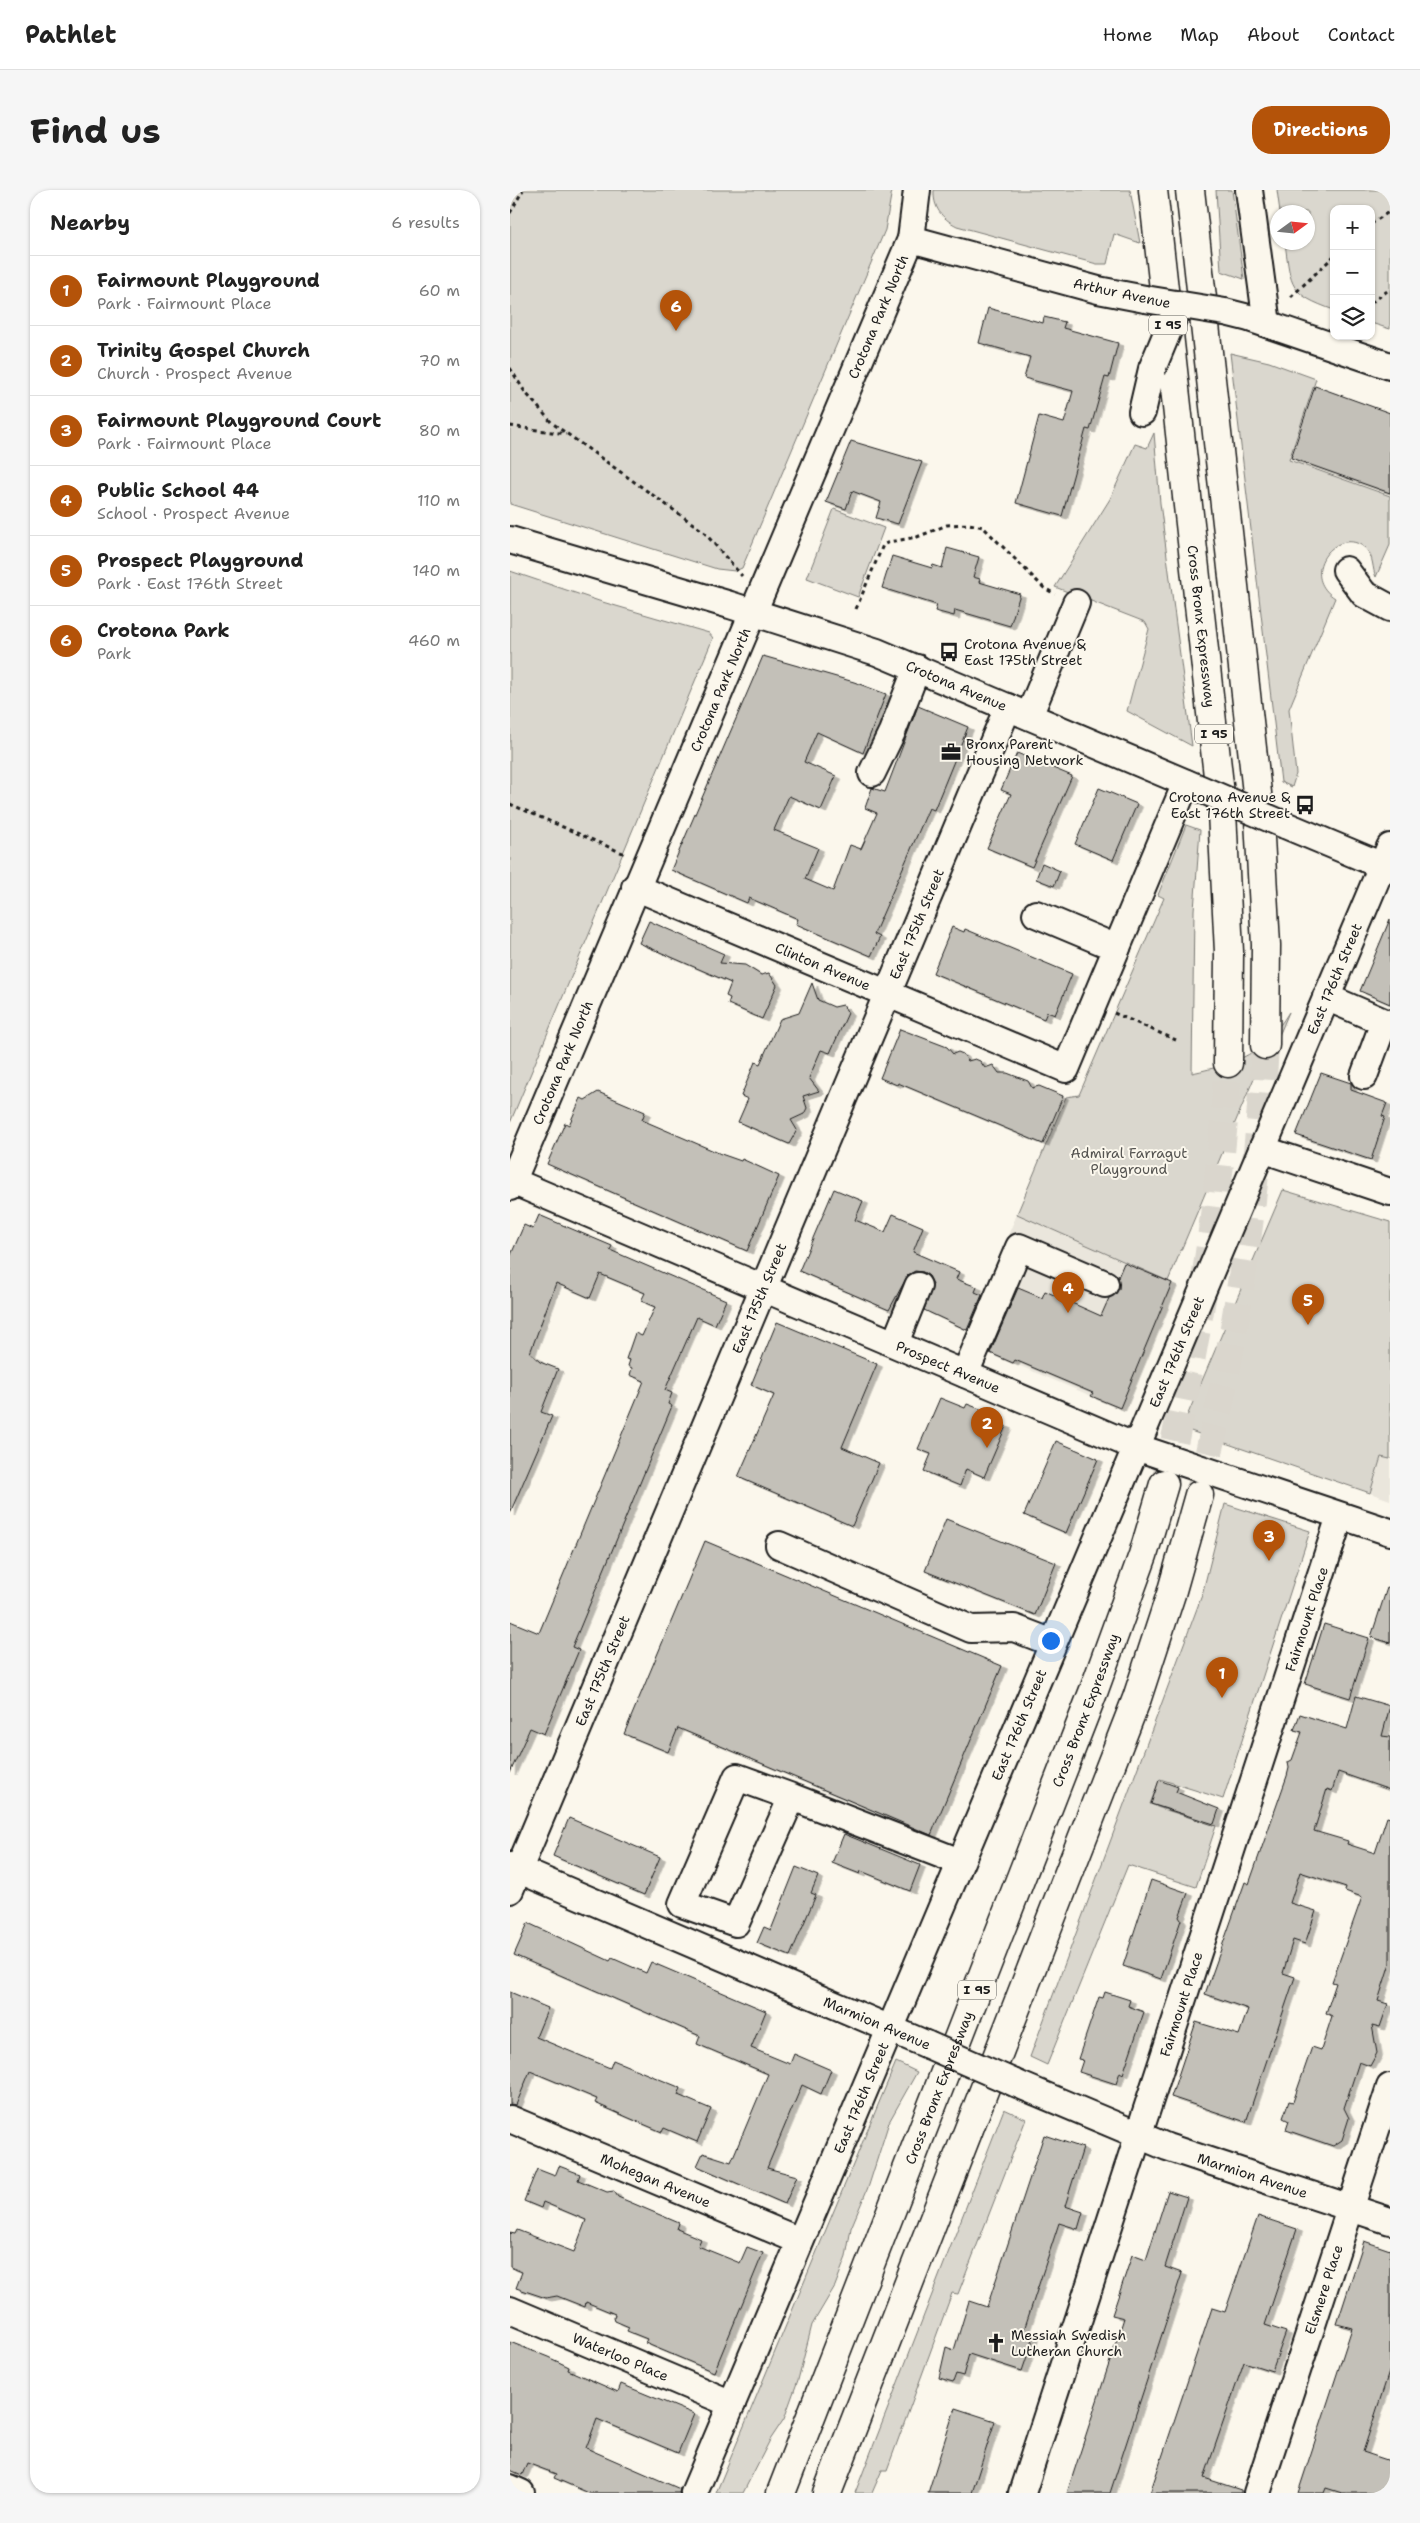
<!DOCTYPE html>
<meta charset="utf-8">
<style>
:root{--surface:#fff;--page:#f6f6f6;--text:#222;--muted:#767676;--line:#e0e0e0;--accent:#b45309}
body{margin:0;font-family:"Shantell Sans",sans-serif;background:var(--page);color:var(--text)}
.controls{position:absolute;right:15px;top:15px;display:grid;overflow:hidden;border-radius:10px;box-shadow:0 1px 4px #0004}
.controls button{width:45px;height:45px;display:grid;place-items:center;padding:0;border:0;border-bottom:1px solid var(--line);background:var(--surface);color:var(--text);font:25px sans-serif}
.compass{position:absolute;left:760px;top:15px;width:45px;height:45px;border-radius:50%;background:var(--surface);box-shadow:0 1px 4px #0004;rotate:75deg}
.you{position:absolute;left:540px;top:1450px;width:18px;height:18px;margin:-12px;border:4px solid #fff;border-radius:50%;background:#1a73e8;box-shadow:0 0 0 8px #1a73e833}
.badge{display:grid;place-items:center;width:32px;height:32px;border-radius:50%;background:var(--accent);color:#fff;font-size:16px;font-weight:700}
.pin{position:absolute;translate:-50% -41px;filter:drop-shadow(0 1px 2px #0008)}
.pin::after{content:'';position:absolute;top:26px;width:18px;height:15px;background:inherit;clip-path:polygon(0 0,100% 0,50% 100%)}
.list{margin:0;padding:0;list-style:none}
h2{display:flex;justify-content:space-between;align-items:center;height:65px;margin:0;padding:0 20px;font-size:21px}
h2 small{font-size:16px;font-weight:400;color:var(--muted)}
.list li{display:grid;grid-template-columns:32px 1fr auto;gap:15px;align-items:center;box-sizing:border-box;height:70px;padding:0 20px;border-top:1px solid var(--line)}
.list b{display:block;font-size:19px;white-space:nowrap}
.list p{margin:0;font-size:16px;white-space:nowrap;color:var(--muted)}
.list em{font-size:16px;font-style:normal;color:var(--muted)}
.icon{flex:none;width:28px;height:28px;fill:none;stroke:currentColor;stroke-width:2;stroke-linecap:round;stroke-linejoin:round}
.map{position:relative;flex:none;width:880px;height:2303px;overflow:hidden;border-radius:20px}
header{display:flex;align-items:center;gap:30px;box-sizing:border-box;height:70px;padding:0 25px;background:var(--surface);border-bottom:1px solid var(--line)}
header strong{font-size:24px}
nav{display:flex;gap:28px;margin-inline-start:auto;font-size:18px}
.intro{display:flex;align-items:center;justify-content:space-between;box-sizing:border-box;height:120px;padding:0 30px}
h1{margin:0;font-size:35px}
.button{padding:12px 22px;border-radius:20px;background:var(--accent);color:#fff;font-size:18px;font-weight:700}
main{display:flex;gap:30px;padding:0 30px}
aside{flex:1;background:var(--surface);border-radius:20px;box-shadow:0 1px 4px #0004}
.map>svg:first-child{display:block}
.built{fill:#eae6dc}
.green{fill:#dad7ce;stroke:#7b7a75}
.building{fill:#c3c0b8;stroke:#1c1c1c;filter:url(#shadow)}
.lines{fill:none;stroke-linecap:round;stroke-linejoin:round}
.highway-tunnel{stroke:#dad6cd;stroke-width:28;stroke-dasharray:28 14;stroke-linecap:butt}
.minor-casing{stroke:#1c1c1c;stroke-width:30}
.highway-casing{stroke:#1c1c1c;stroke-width:31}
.path{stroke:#1c1c1c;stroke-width:3;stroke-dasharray:4 4;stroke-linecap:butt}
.minor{stroke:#fbf7ec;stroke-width:26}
.highway{stroke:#fbf7ec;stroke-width:28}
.minor-bridge-casing{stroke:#1c1c1c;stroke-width:30;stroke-linecap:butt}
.minor-bridge{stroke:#fbf7ec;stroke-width:26}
.labels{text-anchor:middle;stroke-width:4;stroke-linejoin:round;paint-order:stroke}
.shield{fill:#fbf7ec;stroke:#5f5e5a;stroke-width:1}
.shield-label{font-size:12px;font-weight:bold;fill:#1c1c1c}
.street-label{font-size:14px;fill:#1c1c1c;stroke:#fbf7ec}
.poi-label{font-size:14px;fill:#1c1c1c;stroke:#fbf7ec;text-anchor:start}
.park-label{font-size:14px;fill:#555451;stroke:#fbf7ec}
</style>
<header>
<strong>Pathlet</strong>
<nav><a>Home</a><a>Map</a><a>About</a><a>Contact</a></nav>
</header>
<div class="intro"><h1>Find us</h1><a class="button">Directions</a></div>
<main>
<aside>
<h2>Nearby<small>6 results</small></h2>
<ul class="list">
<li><span class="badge">1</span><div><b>Fairmount Playground</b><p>Park · Fairmount Place</p></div><em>60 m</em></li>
<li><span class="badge">2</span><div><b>Trinity Gospel Church</b><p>Church · Prospect Avenue</p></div><em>70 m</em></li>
<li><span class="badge">3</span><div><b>Fairmount Playground Court</b><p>Park · Fairmount Place</p></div><em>80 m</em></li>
<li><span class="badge">4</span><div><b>Public School 44</b><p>School · Prospect Avenue</p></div><em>110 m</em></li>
<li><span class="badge">5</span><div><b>Prospect Playground</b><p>Park · East 176th Street</p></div><em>140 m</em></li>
<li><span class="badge">6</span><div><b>Crotona Park</b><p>Park</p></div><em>460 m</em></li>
</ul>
</aside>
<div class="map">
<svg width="880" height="2303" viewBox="0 0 880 2303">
<defs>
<filter id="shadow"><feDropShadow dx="5.5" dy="3" stdDeviation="0" flood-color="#0004"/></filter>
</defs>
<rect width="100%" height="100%" fill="#fbf7ec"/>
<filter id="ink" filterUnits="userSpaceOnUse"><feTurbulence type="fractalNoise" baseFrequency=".02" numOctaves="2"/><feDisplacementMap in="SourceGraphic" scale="10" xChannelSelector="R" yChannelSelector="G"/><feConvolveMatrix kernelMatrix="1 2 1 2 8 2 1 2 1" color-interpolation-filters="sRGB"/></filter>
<g filter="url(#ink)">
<g class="built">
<polygon points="507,1024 663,1093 610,1218 453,1152"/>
<polygon points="871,1267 880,1269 880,1310 860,1303"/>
</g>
<g class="green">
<polygon points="0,0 382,0 375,40 232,378 225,381 207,379 0,314"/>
<path d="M424,0H620L630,53L604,44L597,74H587L447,36C431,28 423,17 424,0Z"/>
<polygon points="706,0 722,0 734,89 711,81"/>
<path d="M767,0H880V139L861,133V19H824V120C779,104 781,97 775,53L798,52V22H770Z"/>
<path d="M720,163L759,172L806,189L779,270L880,306V355L866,387C862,379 864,367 856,359C830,333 786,383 825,408L779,519L786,584L782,597L771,592Z"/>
<polygon points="644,243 650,313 682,556 617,521 639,439 635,432 545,397 600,309 625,254 637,258"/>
<polygon points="324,319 374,338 348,407 297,388"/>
<polygon points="0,381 89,411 199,443 203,448 0,933"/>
<path d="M676,635L690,640L684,720L682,883C729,873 753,864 779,822L753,884L747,881L658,1091L507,1024L556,907L569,905L654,708L648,705Z"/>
<polygon points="773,1000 880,1032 880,1269 871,1267 860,1303 672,1238"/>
<polygon points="715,1314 800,1341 713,1609 650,1589 640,1614 706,1636 686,1697 618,1675 537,1875 520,1867 692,1405"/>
<polygon points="386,1872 407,1882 379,1932 359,1995 341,2038 336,2067 325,2096 302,2135 288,2190 274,2229 260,2250 233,2303 206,2303"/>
<polygon points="494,1919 516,1929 448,2104 442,2103 377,2280 372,2280 362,2303 345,2303"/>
</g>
<g class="building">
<polygon points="478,118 533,133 534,127 555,132 553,138 608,153 599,188 595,187 580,240 576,239 552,326 506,313 529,226 554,233 563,201 514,188 520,167 469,153"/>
<polygon points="805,196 880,223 880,303 781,268"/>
<polygon points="341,251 412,272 388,334 366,328 371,312 342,301 336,319 316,312"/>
<polygon points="437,358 469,367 463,387 470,389 469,392 510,404 500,436 445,420 444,426 425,421 427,415 372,398 382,366 422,378 423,375 432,378"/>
<polygon points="253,466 344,492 376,504 353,563 307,542 294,572 326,586 311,620 279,606 264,640 308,658 295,689 323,701 340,655 351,659 367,623 355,618 362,598 375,602 408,516 458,537 424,620 419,618 364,744 370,747 361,766 286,734 288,729 239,708 237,713 161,680"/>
<polygon points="507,563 562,586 522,677 477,658 501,604 491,600"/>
<polygon points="589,598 627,614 603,670 565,654"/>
<polygon points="532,673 550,681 544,696 526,689"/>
<polygon points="880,729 880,814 850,801"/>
<polygon points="139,731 214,764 210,773 235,775 251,785 259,783 267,795 252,829 218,814 220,808 216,806 221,793 129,753"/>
<polygon points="442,737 454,742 455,739 562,784 545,825 537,822 534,829 423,783"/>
<polygon points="302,793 308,810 324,817 333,815 338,823 320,863 311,860 299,888 309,901 293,906 297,918 294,924 281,930 287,940 279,954 228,932 238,909 231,906 245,872 250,874 270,829 289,823"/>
<polygon points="390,839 437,857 443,864 448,862 453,864 458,871 465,869 470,871 475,878 483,875 489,883 497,883 518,891 522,898 529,896 553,906 533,954 388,893 387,895 370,888"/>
<polygon points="811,883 841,893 841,900 877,913 872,926 875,927 861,970 786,945"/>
<polygon points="88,902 135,922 132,930 211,964 231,971 232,969 269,986 237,1061 37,974 55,933 59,935 71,908 75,910"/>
<polygon points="324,999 353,1011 345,1030 375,1042 383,1024 413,1037 403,1062 449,1082 446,1089 467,1097 465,1102 472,1105 457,1140 414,1120 423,1094 419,1086 413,1082 405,1081 398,1085 379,1120 289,1081"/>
<polygon points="29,1025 102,1056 100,1060 216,1110 205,1135 187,1127 155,1200 162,1203 158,1214 162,1216 62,1457 69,1460 34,1544 20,1538 0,1583 0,1431 29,1443 134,1191 120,1185 122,1178 118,1176 120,1170 116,1169 125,1143 132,1146 145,1117 131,1111 135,1103 90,1084 80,1108 46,1093 20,1163 30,1172 48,1179 31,1222 42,1226 0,1323 0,1067 14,1035 23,1039"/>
<polygon points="614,1073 662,1093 610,1218 581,1206 583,1203 505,1170 503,1173 480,1163 508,1098 532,1108 535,1101 591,1126 599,1108 609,1099 608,1087"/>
<polygon points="267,1132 367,1174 332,1257 369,1273 342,1336 228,1287 264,1205 241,1195"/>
<polygon points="430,1208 455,1218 457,1214 473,1220 471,1225 496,1236 474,1287 456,1279 450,1296 414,1281 421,1264 408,1259"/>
<polygon points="546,1251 588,1269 556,1343 514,1325"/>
<polygon points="436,1329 546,1373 525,1425 415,1381"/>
<polygon points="195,1351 492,1476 421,1645 168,1538 158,1562 114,1544"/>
<polygon points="877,1398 880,1399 880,1453 861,1447"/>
<polygon points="814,1434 859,1448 840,1508 795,1494"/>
<polygon points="846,1506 880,1516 872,1546 880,1547 880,1600 828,1582 822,1601 817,1599 804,1641 838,1651 837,1654 865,1663 877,1627 880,1628 880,1773 868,1811 878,1814 870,1837 862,1835 867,1863 860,1876 849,1872 834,1918 839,1928 832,1950 823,1956 776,1940 779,1931 773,1928 779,1911 783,1912 802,1857 811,1860 822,1826 816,1823 826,1793 822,1792 852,1707 835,1701 836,1697 790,1682 780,1713 806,1721 795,1754 783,1750 773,1783 785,1787 736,1932 661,1907 686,1832 729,1845 738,1819 695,1804 735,1692 739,1694 777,1586 779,1578 778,1572 782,1570 792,1542 784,1540 790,1524 837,1539"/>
<polygon points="649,1590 668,1597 666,1602 709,1619 704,1634 641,1614"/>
<polygon points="59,1628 150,1667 134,1705 43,1666"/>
<polygon points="334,1644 410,1675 400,1701 351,1681 350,1684 322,1673"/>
<polygon points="286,1677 308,1686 301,1703 306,1705 280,1766 247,1753 254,1737 261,1740"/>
<polygon points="641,1690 678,1703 669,1727 671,1730 651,1789 613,1776"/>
<polygon points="18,1733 100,1771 102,1768 136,1783 141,1772 256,1821 241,1858 280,1874 284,1864 321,1880 311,1904 292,1895 257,1978 287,1986 275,2014 187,1976 193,1963 221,1972 258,1884 187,1854 190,1846 4,1765"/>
<polygon points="0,1802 38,1818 26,1847 100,1878 103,1870 171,1898 168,1905 201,1919 187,1952 154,1938 152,1942 119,1928 85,1913 87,1909 20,1881 6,1915 0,1914"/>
<polygon points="595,1802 620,1810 618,1816 634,1822 613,1884 610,1882 606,1894 569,1882 573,1870 568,1869 589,1807 593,1808"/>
<polygon points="534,1945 573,1958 555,2016 573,2022 568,2039 549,2033 513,2143 524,2146 512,2181 459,2164 453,2186 446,2184 443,2192 429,2188 436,2157 444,2160 459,2111 477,2117"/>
<polygon points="49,1976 70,1984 68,1990 97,2002 104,2001 108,2007 169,2033 167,2039 191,2049 188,2056 230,2073 237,2057 253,2063 204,2182 135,2153 137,2149 117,2141 119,2137 105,2131 104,2128 105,2124 76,2112 75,2117 47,2106 36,2108 6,2098 12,2082 0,2077 0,2043 5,2044 7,2040 64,2062 76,2030 33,2012 31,2018 14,2011 27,1979 45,1986"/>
<polygon points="658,2001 677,2007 655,2077 672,2083 600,2303 557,2303 614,2128 602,2125 622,2065 636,2070"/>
<polygon points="748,2026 787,2039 755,2135 776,2142 762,2181 734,2172 694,2288 731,2300 731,2303 640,2303 702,2118 715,2122"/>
<polygon points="854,2051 880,2060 880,2179 853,2262 880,2271 880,2303 832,2303 816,2298 814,2303 788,2303 842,2138 827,2134"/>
<polygon points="0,2152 38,2167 59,2177 58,2180 108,2202 111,2194 184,2224 168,2263 87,2229 76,2258 170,2299 169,2303 79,2303 44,2288 46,2284 17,2273 12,2285 0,2280"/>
<polygon points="445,2218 485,2231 462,2303 418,2303"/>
</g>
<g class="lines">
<g class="highway-tunnel">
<path d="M655,1292C688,1155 710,1014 718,873"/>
<path d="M689,1304C726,1157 747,1006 755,855"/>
</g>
<defs>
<g id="minor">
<polyline points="739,0 757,134"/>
<polyline points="401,49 588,100 635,109"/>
<polyline points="715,122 739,128 880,176"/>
<polyline points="632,222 642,179"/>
<path id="s1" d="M0,350L220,415L367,462L686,597"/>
<polyline points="836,380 854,404 880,418"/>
<polyline points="519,526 566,413"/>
<polyline points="362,583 382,542 407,478"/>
<polyline points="775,635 880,679"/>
<path id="s2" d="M125,697L556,879L676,593"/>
<polyline points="526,724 607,758"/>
<polyline points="816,807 874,832 854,886"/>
<polyline points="752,959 880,1002"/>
<path id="s3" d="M2,991L626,1257L880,1342"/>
<path id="s4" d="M0,997L401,49L407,0"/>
<polyline points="385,1153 408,1096"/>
<polyline points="455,1184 509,1057 595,1094"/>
<polyline points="269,1355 461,1439 504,1438 543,1453"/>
<polyline points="282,1607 227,1587 172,1714 226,1733 282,1607 450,1672"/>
<polyline points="0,1676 418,1855"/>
<path id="s5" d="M0,1700L498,517"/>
<path id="s6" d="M505,1893L657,1957L880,2031"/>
<path id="s7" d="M0,1929L290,2051"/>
<path id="s8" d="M0,2120L222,2214"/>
<polyline points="0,2298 11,2303"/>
<path id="s9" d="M184,2303L880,657"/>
<path id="s10" d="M512,2303L830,1326"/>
<path id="s11" d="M747,2303L880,1897"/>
</g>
<g id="highway">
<path id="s12" d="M643,0L712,622L719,762L718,873"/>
<polyline points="680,0 748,612 756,755 755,855"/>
<path id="s13" d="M271,2303L584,1500L633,1365L654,1294"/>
<polyline points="317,2303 627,1508 661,1404 689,1305"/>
</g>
</defs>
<use href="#minor" class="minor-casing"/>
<use href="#highway" class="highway-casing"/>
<g class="path">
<polyline points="0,23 13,0"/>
<polyline points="861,34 880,21"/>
<polyline points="781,107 824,66"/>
<polyline points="861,113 880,99"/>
<polyline points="0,178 15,202 42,233 193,341 232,386"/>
<polyline points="0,236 56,244"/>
<polyline points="346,419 373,355 379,352 407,347 437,335 459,334 473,337 534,398 545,404"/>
<polyline points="0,614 115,664"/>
<polyline points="604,823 666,850"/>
</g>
<use href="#minor" class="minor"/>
<use href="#highway" class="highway"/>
<defs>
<g id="minor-bridge">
<polyline points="635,109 715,122"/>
<polyline points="642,179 669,114"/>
<polyline points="686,597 775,635"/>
<polyline points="418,1855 505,1893"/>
</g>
</defs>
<use href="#minor-bridge" class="minor-bridge-casing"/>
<use href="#minor-bridge" class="minor-bridge"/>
</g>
</g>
<defs>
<symbol id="bus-bare" viewBox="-9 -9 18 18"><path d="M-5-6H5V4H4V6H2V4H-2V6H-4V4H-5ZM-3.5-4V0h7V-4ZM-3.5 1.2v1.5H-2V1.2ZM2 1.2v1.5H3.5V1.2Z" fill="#1c1c1c" stroke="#fbf7ec" stroke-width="2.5" paint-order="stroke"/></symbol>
<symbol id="office-bare" viewBox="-9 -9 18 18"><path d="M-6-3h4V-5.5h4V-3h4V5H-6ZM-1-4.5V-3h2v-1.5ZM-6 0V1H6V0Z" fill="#1c1c1c" stroke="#fbf7ec" stroke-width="2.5" paint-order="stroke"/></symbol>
<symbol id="church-bare" viewBox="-9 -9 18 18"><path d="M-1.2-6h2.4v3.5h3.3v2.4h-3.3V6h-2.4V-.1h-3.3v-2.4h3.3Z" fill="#1c1c1c" stroke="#fbf7ec" stroke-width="2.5" paint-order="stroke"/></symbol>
</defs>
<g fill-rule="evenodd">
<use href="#bus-bare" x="425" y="448" width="28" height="28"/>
<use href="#office-bare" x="427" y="548" width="28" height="28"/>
<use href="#bus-bare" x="781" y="601" width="28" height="28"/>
<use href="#church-bare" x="472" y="2139" width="28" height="28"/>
</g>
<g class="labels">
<g class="shield">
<rect x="639" y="125.5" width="38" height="19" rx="4"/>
<rect x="685" y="534.5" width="38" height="19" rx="4"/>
<rect x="448" y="1790.5" width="38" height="19" rx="4"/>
</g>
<g class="shield-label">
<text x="658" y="139">I 95</text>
<text x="704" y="548">I 95</text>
<text x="467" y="1804">I 95</text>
</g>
<g class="street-label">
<text transform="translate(612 103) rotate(12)" y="5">Arthur Avenue</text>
<text dy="5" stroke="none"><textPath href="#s4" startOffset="945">Crotona Park North</textPath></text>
<text dy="5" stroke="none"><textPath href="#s12" startOffset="439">Cross Bronx Expressway</textPath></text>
<text dy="5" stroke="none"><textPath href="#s1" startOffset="470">Crotona Avenue</textPath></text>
<text dy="5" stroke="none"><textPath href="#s4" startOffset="540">Crotona Park North</textPath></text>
<text dy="5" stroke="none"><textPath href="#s5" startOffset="1048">East 175th Street</textPath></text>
<text dy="5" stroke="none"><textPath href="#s2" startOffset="204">Clinton Avenue</textPath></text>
<text dy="5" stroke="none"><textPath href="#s9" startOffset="1644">East 176th Street</textPath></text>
<text dy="5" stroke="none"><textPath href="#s4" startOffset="135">Crotona Park North</textPath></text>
<text dy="5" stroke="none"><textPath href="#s5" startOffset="642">East 175th Street</textPath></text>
<text dy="5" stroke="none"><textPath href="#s9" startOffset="1239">East 176th Street</textPath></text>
<text dy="5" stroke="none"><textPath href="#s3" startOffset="474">Prospect Avenue</textPath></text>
<text dy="5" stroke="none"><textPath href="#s10" startOffset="919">Fairmount Place</textPath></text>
<text dy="5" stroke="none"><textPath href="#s5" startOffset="238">East 175th Street</textPath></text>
<text dy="5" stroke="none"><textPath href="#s13" startOffset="840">Cross Bronx Expressway</textPath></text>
<text dy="5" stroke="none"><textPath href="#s9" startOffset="834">East 176th Street</textPath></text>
<text dy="5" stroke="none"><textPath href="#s10" startOffset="514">Fairmount Place</textPath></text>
<text transform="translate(367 1833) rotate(23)" y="5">Marmion Avenue</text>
<text dy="5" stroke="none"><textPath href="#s13" startOffset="435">Cross Bronx Expressway</textPath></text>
<text dy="5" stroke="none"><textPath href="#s9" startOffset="429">East 176th Street</textPath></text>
<text dy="5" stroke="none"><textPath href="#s6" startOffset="255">Marmion Avenue</textPath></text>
<text dy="5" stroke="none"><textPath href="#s7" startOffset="158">Mohegan Avenue</textPath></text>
<text dy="5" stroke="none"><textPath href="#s11" startOffset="214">Elsmere Place</textPath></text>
<text dy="5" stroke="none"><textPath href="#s8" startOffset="120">Waterloo Place</textPath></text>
</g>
<g class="poi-label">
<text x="454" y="459">Crotona Avenue &amp;<tspan x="454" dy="16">East 175th Street</tspan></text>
<text x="456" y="559">Bronx Parent<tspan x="456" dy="16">Housing Network</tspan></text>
<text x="780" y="612" text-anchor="end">Crotona Avenue &amp;<tspan x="780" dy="16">East 176th Street</tspan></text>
<text x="501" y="2150">Messiah Swedish<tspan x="501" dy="16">Lutheran Church</tspan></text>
</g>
<g class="park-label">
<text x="619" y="968">Admiral Farragut<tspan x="619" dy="16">Playground</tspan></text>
</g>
</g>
</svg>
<div class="controls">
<button>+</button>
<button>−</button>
<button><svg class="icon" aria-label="layers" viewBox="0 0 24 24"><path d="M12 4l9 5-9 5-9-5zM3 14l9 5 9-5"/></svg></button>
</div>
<svg class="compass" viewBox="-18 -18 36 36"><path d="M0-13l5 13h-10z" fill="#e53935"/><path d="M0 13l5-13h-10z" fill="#767676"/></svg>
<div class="you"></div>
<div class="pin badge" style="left:712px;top:1508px">1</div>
<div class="pin badge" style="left:477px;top:1258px">2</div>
<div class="pin badge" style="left:759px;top:1371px">3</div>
<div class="pin badge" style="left:558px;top:1123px">4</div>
<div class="pin badge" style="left:798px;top:1135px">5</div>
<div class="pin badge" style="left:166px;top:141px">6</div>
</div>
</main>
